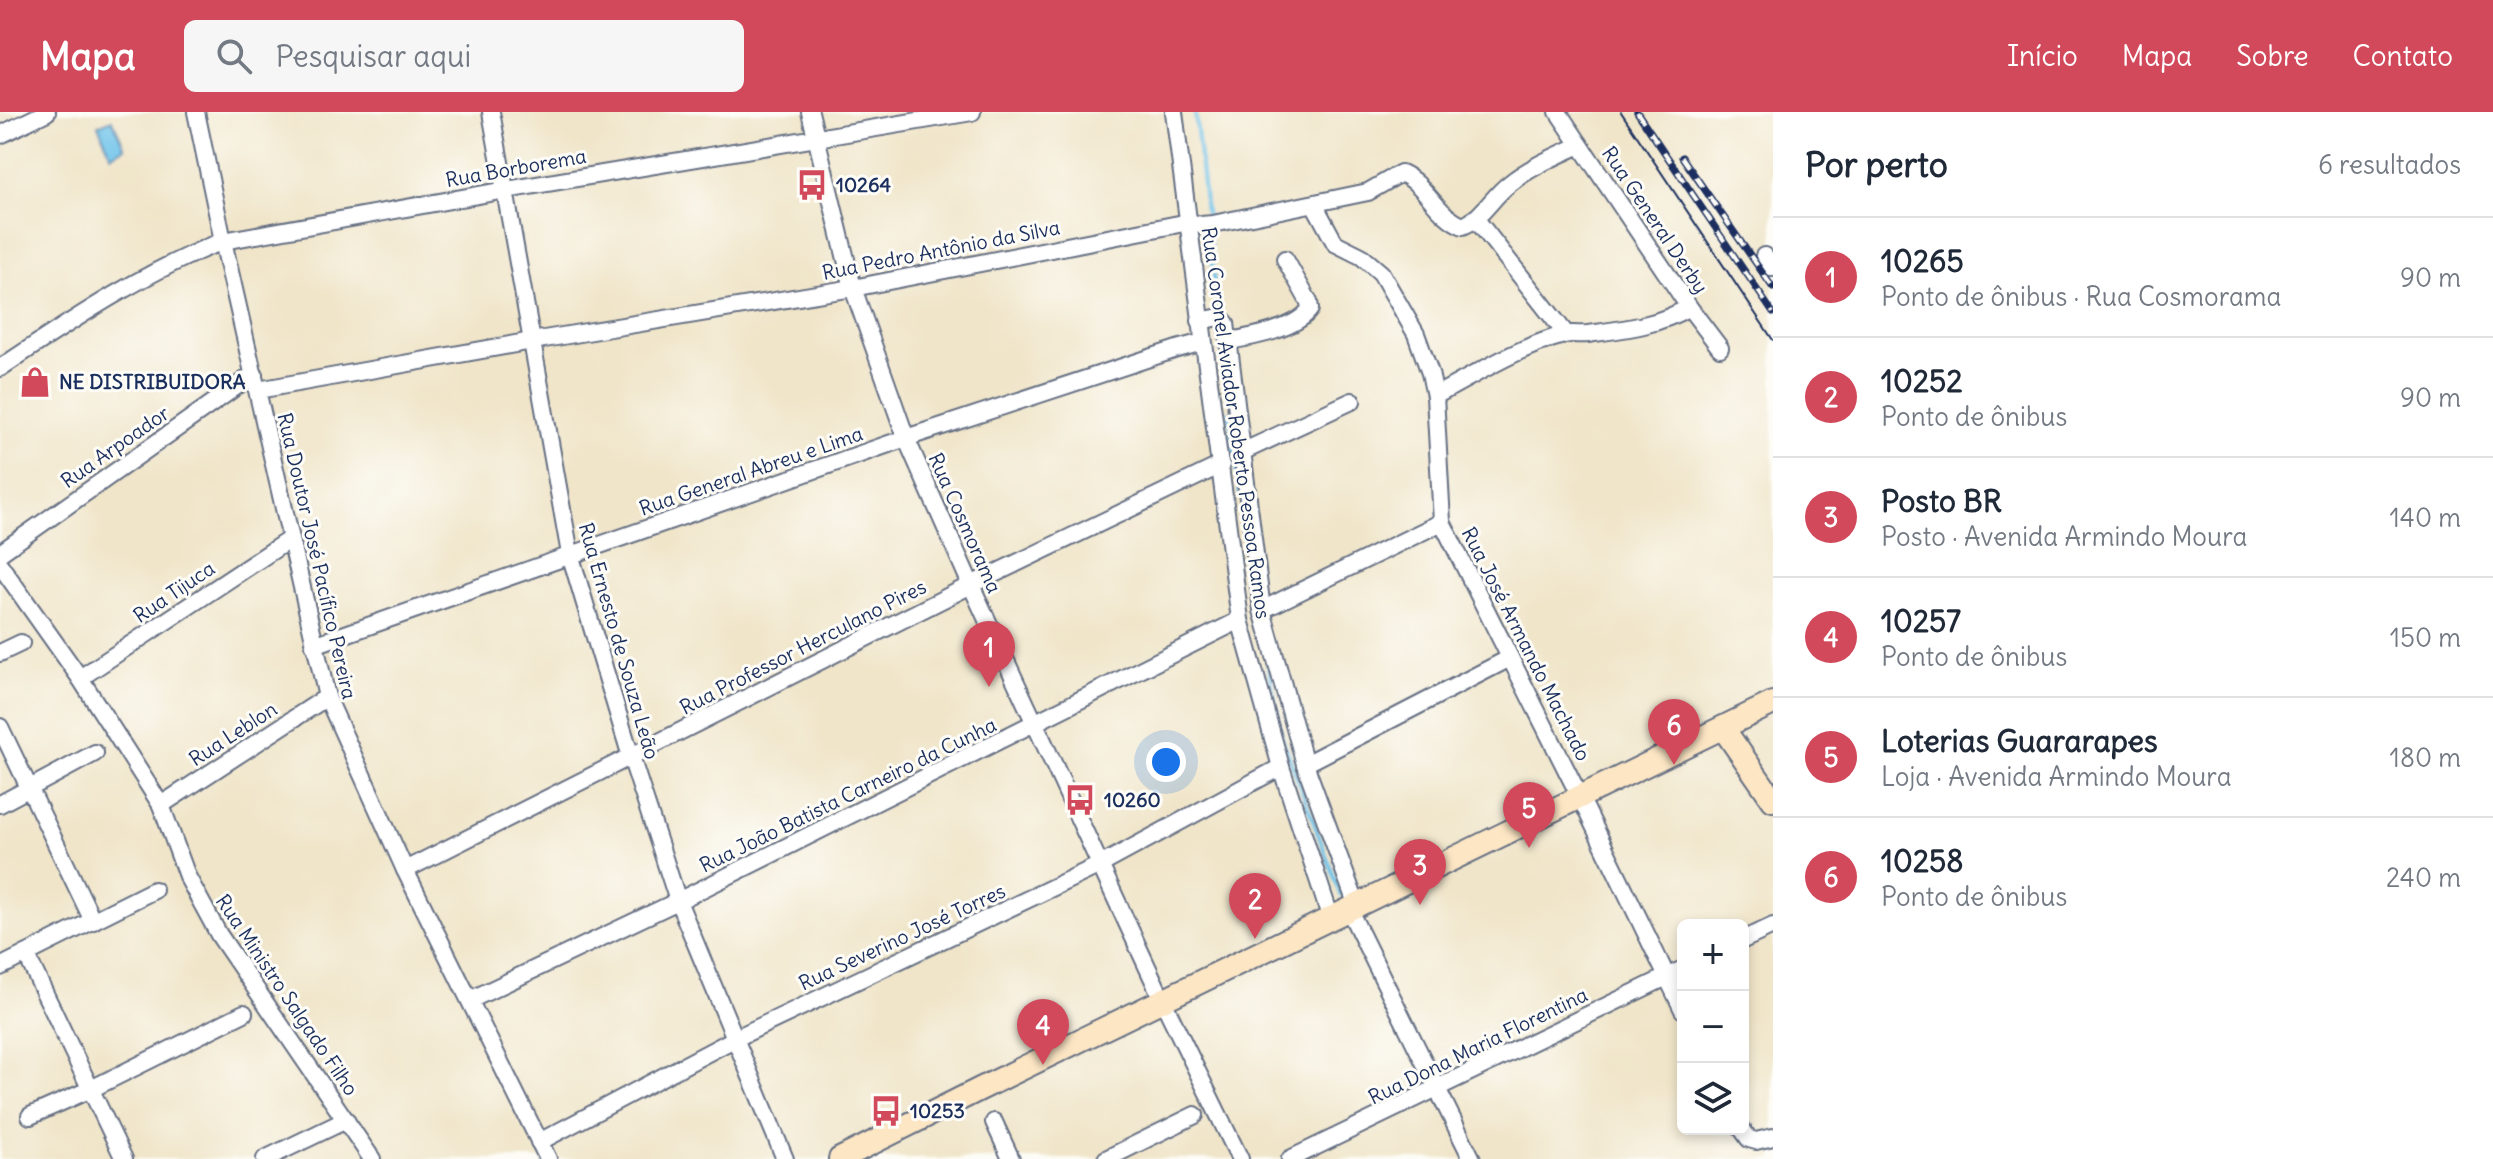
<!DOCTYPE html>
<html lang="pt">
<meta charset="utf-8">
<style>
:root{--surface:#fff;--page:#f6f6f7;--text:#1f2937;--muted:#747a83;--line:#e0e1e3;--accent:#d1495b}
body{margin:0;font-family:Delius,sans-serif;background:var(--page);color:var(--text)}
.controls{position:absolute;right:24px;bottom:24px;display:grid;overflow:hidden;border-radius:12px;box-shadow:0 4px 12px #0003}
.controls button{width:72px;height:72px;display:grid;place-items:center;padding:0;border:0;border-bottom:2px solid var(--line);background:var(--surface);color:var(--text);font:40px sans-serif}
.you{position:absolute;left:1166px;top:650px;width:28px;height:28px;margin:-20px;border:6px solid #fff;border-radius:50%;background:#1a73e8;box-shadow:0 0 0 12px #1a73e833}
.badge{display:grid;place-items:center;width:52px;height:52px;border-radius:50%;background:var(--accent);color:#fff;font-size:26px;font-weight:700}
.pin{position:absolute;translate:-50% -66px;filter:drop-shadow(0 2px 4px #0008)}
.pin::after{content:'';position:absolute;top:42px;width:28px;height:24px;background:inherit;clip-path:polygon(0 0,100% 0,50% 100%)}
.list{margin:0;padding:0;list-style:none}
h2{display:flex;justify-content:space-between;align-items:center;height:104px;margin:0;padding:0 32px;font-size:34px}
h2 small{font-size:26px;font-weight:400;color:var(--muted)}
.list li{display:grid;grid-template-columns:52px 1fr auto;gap:24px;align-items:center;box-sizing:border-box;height:120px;padding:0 32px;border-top:2px solid var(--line)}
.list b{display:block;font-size:30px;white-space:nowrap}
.list p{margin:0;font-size:26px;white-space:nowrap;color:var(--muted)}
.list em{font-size:26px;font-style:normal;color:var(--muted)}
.icon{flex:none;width:44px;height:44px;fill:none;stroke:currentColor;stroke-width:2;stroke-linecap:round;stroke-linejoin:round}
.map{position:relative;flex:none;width:1773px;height:1047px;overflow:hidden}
header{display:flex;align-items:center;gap:48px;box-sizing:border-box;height:112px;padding:0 40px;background:var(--accent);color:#fff}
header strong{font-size:38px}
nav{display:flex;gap:44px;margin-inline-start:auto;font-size:28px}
.search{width:560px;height:72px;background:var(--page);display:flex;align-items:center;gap:20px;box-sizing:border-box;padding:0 28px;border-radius:12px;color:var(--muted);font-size:30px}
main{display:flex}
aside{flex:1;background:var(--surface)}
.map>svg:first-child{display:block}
.water{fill:#6dc3ea;stroke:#4479a4;stroke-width:2}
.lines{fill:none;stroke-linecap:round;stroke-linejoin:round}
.stream{stroke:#6dc3ea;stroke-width:4}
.street-casing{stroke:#666f83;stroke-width:20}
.secondary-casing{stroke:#666f83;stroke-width:26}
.street{stroke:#fff;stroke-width:16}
.secondary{stroke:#fce6c4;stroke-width:22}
.tram{stroke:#1b2f5e;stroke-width:2}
.rail-casing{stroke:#1b2f5e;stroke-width:7}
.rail{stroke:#fdfcf7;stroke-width:4;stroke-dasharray:12;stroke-linecap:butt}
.labels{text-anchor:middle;stroke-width:6;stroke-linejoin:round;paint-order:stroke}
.street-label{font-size:20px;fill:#1b2f5e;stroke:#fdfcf7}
.poi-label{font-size:20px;font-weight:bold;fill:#1b2f5e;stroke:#fdfcf7;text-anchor:start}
</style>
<header>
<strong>Mapa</strong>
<div class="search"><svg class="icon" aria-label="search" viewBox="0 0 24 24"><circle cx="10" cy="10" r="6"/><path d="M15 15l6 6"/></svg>Pesquisar aqui</div>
<nav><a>Início</a><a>Mapa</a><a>Sobre</a><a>Contato</a></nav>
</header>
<main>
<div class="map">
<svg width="1773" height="1047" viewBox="0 0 1773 1047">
<rect width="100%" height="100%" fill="#fdfcf7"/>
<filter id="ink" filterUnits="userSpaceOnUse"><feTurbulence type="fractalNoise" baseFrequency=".0125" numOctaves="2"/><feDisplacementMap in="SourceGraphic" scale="16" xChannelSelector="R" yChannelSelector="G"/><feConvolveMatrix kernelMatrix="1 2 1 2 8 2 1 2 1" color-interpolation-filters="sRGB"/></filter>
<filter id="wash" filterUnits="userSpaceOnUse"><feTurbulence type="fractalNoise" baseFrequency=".006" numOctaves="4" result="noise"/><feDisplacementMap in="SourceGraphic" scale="32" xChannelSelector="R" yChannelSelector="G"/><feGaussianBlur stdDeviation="1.8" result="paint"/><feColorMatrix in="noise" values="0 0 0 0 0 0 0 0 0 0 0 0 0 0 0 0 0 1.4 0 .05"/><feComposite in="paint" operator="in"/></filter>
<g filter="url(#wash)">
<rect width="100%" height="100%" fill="#f0e5c9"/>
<polygon class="water" points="112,7 125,36 111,43 98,13"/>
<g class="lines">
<g class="stream">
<polyline points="1195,0 1207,109"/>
<polyline points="1208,118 1218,200"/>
<polyline points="1229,300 1240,383"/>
<polyline points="1268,549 1281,623 1341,783"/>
</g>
</g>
</g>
<g filter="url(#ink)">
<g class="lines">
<defs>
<g id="street">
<polyline points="196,0 223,129 327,585 405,758 548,1047"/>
<polyline points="491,0 570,442 631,645 678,789 785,1047"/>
<polyline points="810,0 853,176 906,326 971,473 1163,889 1240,1047"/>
<polyline points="1174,0 1240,508 1281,655 1331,807"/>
<polyline points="1558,0 1689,195 1720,236"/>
<polyline points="0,23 47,0"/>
<polyline points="1314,92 1335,131 1361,144 1381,161 1416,222 1430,261 1435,284 1442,410 1580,685 1683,898"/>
<polyline points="1475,106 1566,222"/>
<polyline points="1764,144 1773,156"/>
<polyline points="1200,209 1220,205 1226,211 1262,498 1305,652 1357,794"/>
<path d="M1229,229C1252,225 1297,217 1310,197L1309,190L1285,147"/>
<path d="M0,256C71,209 143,160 223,129L506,78L972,0"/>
<path d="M258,278L532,229L853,176L1189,110L1201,113L1213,112L1368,80L1401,61C1426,72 1437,104 1463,114C1482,106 1493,84 1509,72C1530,55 1556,44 1580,33"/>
<path d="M1435,284C1476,262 1518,235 1564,223C1571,221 1580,223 1588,222C1624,217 1658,214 1689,195"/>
<polyline points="1242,340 1352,289"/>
<polyline points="0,441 254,262"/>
<polyline points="0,453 80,566 161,693 187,764 219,823 372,1047"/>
<polyline points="1262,498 1442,410"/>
<polyline points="314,533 906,326 1177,237 1203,230"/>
<polyline points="0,541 21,531"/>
<polyline points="80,566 290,427"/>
<polyline points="0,615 93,809"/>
<polyline points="1305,652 1510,546"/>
<polyline points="0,692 95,641"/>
<polyline points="161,693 327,585"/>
<polyline points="405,758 971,473 1221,353"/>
<polyline points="1349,798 1472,1047"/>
<polyline points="1743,828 1773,814"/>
<polyline points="26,842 124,1047"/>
<polyline points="0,855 154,778"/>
<polyline points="470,888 678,789 1240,508"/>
<polyline points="30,1004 91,977 244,901"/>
<polyline points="994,1010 1011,1047"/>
<polyline points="1742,1017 1749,1027 1756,1029 1773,1025"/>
<polyline points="539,1030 734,927 1102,752 1281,655"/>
<polyline points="265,1047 346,1008"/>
<polyline points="1106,1047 1195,1003"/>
<polyline points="1290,1047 1683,857"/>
</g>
<g id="secondary">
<polyline points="1723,616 1773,688"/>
<polyline points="840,1047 980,977 1773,591"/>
</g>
</defs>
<use href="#street" class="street-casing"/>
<use href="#secondary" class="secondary-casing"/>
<use href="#street" class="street"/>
<use href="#secondary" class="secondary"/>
<polyline class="tram" points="1621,0 1773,228"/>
<defs>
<g id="rail">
<polyline points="1637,0 1773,201"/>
<polyline points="1682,45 1773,176"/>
</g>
</defs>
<use href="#rail" class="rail-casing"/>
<use href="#rail" class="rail"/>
</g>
</g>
<defs>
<symbol id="bus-bare" viewBox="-9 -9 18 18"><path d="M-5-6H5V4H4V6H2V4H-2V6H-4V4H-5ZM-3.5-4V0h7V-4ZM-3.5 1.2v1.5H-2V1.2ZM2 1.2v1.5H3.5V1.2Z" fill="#d1495b" stroke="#fdfcf7" stroke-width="2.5" paint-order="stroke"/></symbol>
<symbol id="shop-bare" viewBox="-9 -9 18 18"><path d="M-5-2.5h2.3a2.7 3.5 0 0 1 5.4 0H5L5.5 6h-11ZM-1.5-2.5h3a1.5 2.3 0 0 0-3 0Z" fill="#d1495b" stroke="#fdfcf7" stroke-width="2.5" paint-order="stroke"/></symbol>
</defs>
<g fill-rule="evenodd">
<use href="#bus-bare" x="790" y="51" width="44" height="44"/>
<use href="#shop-bare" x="13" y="248" width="44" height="44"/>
<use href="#bus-bare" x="1058" y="666" width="44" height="44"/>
<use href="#bus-bare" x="864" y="977" width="44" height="44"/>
</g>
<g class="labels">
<g class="street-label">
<text transform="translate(516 56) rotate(-10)" y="7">Rua Borborema</text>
<text transform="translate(1655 108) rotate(56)" y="7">Rua General Derby</text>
<text transform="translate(941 138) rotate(-11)" y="7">Rua Pedro Antônio da Silva</text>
<text transform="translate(1236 311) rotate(82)" y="7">Rua Coronel Aviador Roberto Pessoa Ramos</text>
<text transform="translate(115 335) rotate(-35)" y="7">Rua Arpoador</text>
<text transform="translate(751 359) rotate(-19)" y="7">Rua General Abreu e Lima</text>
<text transform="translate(965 411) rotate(66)" y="7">Rua Cosmorama</text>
<text transform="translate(317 444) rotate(77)" y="7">Rua Doutor José Pacífico Pereira</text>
<text transform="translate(174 480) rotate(-34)" y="7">Rua Tijuca</text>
<text transform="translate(619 529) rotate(74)" y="7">Rua Ernesto de Souza Leão</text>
<text transform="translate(1526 532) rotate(63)" y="7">Rua José Armando Machado</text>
<text transform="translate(803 535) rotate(-27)" y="7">Rua Professor Herculano Pires</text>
<text transform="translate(233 622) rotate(-33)" y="7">Rua Leblon</text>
<text transform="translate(848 683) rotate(-26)" y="7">Rua João Batista Carneiro da Cunha</text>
<text transform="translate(902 825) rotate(-25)" y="7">Rua Severino José Torres</text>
<text transform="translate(287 883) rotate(56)" y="7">Rua Ministro Salgado Filho</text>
<text transform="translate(1478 934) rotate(-26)" y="7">Rua Dona Maria Florentina</text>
</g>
<g class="poi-label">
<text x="836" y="80">10264</text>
<text x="59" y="277">NE DISTRIBUIDORA</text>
<text x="1104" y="695">10260</text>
<text x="910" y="1006">10253</text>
</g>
</g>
</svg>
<div class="controls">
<button>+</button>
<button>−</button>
<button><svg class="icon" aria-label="layers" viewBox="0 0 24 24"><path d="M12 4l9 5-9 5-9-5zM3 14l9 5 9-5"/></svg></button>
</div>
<div class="you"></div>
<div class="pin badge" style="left:989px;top:575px">1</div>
<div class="pin badge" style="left:1255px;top:827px">2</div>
<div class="pin badge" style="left:1420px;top:793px">3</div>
<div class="pin badge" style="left:1043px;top:953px">4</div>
<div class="pin badge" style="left:1529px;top:736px">5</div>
<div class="pin badge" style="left:1674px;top:653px">6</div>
</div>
<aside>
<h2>Por perto<small>6 resultados</small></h2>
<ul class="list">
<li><span class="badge">1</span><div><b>10265</b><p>Ponto de ônibus · Rua Cosmorama</p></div><em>90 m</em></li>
<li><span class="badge">2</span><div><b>10252</b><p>Ponto de ônibus</p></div><em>90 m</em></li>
<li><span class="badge">3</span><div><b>Posto BR</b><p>Posto · Avenida Armindo Moura</p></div><em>140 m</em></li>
<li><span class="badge">4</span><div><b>10257</b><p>Ponto de ônibus</p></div><em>150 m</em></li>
<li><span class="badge">5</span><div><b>Loterias Guararapes</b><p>Loja · Avenida Armindo Moura</p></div><em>180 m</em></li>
<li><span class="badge">6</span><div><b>10258</b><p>Ponto de ônibus</p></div><em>240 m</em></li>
</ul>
</aside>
</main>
